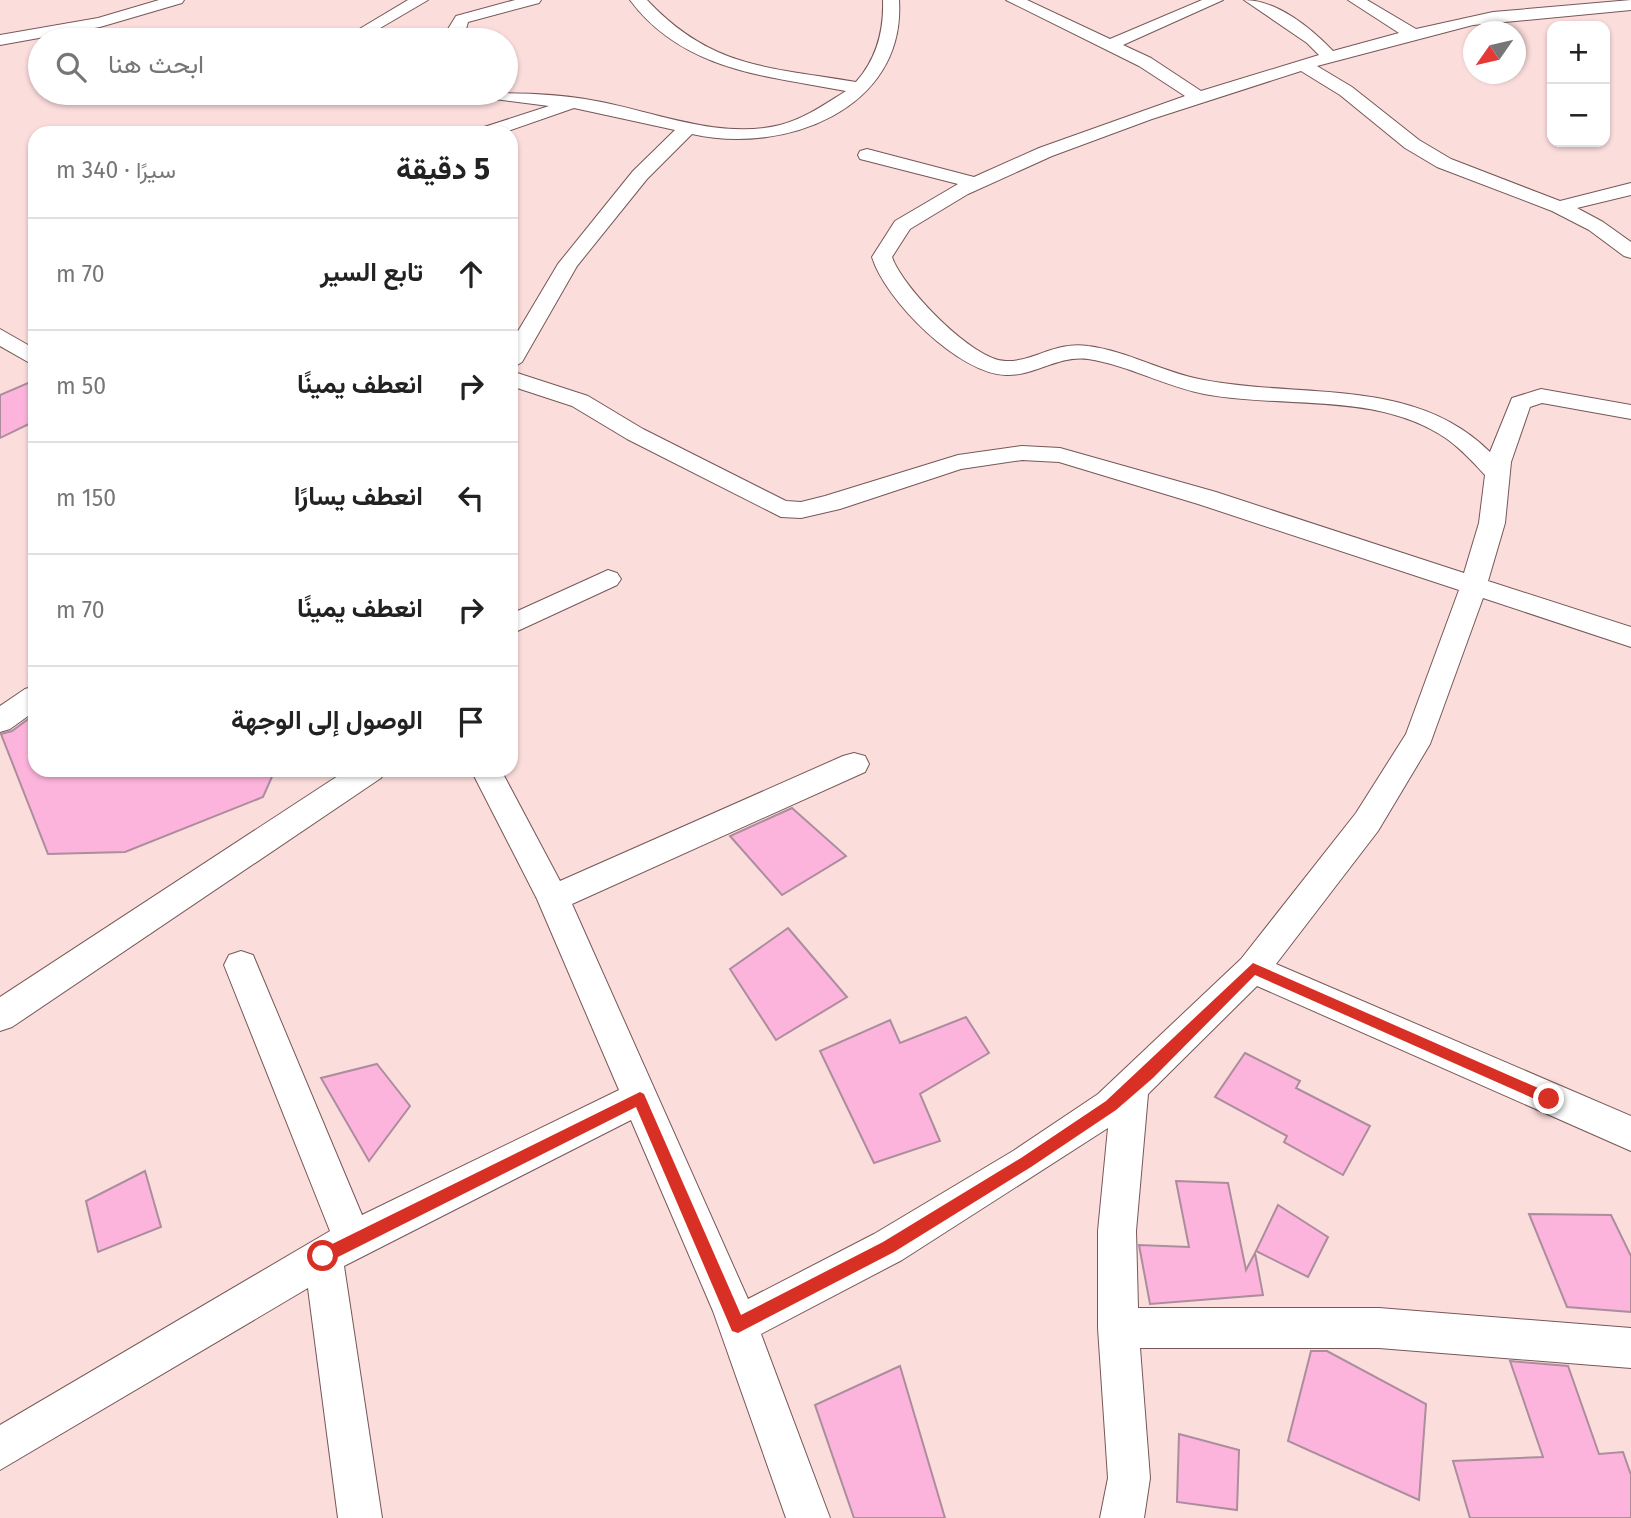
<!DOCTYPE html>
<html lang="ar">
<meta charset="utf-8">
<style>
:root{--surface:#fff;--page:#f6f6f6;--text:#222;--muted:#767676;--line:#e0e0e0}
body{margin:0;font-family:"Fira Sans",Vazirmatn,sans-serif;background:var(--page);color:var(--text);direction:rtl}
.controls{position:absolute;right:21px;top:21px;display:grid;overflow:hidden;border-radius:14px;box-shadow:0 2px 5px #0004}
.controls button{width:63px;height:63px;display:grid;place-items:center;padding:0;border:0;border-bottom:2px solid var(--line);background:var(--surface);color:var(--text);font:35px sans-serif}
.compass{position:absolute;left:1463px;top:21px;width:63px;height:63px;border-radius:50%;background:var(--surface);box-shadow:0 2px 5px #0004;rotate:236deg}
.stop{position:absolute;width:21px;height:21px;margin:-16px;border:5px solid #d93025;border-radius:50%;background:#fff}
.stop.end{background:#d93025;border-color:#fff;box-shadow:0 2px 7px #0008}
.list{margin:0;padding:0;list-style:none}
h2{display:flex;justify-content:space-between;align-items:center;height:91px;margin:0;padding:0 28px;font-size:30px}
h2 small{font-size:23px;font-weight:400;color:var(--muted)}
.list li{display:grid;grid-template-columns:46px 1fr auto;gap:21px;align-items:center;box-sizing:border-box;height:112px;padding:0 28px;border-top:2px solid var(--line)}
.list b{display:block;font-size:26px;white-space:nowrap}
.list em{font-size:23px;font-style:normal;color:var(--muted)}
.icon{flex:none;width:38px;height:38px;fill:none;stroke:currentColor;stroke-width:2;stroke-linecap:round;stroke-linejoin:round}
.map{position:relative;flex:none;width:1631px;height:1518px;overflow:hidden;direction:ltr}
.search{position:absolute;background:var(--surface);box-shadow:0 2px 5px #0004;left:28px;top:28px;width:490px;height:77px;display:flex;align-items:center;gap:18px;box-sizing:border-box;padding:0 24px;border-radius:38px;color:var(--muted);font-size:26px}
.panel{position:absolute;background:var(--surface);box-shadow:0 2px 5px #0004;left:28px;top:126px;width:490px;height:651px;border-radius:21px;direction:rtl}
.map>svg:first-child{display:block}
.building{fill:#fdb4dc;stroke:#ab8d9d;stroke-width:2}
.lines{fill:none;stroke-linecap:round;stroke-linejoin:round}
.minor-casing{stroke:#775757;stroke-width:2}
.minor{fill:#fff;fill-rule:evenodd}
.route{fill:#d93025}
</style>
<div class="map">
<svg width="1631" height="1518" viewBox="0 0 1631 1518">
<rect width="100%" height="100%" fill="#fbdddc"/>
<g class="building">
<polygon points="35,380 35,421 0,438 0,395"/>
<polygon points="35,714 35,770 275,770 263,797 125,852 48,854 1,734 12,731"/>
<polygon points="792,808 846,856 782,895 730,836"/>
<polygon points="788,928 847,997 776,1040 730,969"/>
<polygon points="966,1017 989,1053 920,1094 940,1141 874,1163 820,1051 890,1020 900,1043"/>
<polygon points="1245,1053 1300,1081 1296,1088 1370,1126 1343,1175 1284,1142 1287,1136 1215,1097"/>
<polygon points="377,1064 410,1106 369,1161 321,1078"/>
<polygon points="145,1171 161,1227 98,1252 86,1201"/>
<polygon points="1176,1181 1228,1183 1246,1270 1255,1253 1263,1295 1150,1304 1139,1245 1189,1247"/>
<polygon points="1278,1205 1328,1237 1308,1277 1256,1251"/>
<polygon points="1529,1214 1611,1215 1631,1256 1631,1312 1567,1307"/>
<polygon points="1311,1351 1327,1351 1426,1404 1419,1500 1288,1441"/>
<polygon points="1510,1361 1568,1366 1599,1454 1623,1452 1631,1475 1631,1518 1470,1518 1453,1461 1543,1457"/>
<polygon points="900,1366 945,1518 854,1518 815,1405"/>
<polygon points="1179,1434 1239,1450 1237,1510 1177,1502"/>
</g>
<g class="lines">
<defs>
<g id="minor">
<polygon points="159,0 184,0 182,3 100,27 0,45 0,35 98,18"/>
<polygon points="408,0 428,0 370,34 358,34 356,31"/>
<polygon points="515,0 541,0 539,3 468,22 463,40 447,40 448,29 456,16"/>
<path d="M630,0H647C712,69 769,67 856,82C877,58 884,31 883,0H899C906,110 783,155 692,134L647,179L577,266L522,362L511,369V343L558,264L633,171L675,130L574,108L502,133H475L478,129L549,106L478,97L475,93C515,93 556,93 596,101C656,112 720,140 780,125C804,119 825,104 846,91C766,76 683,71 630,0Z"/>
<path d="M1006,0H1027L1110,39L1202,0H1223L1123,45L1151,58L1201,91L1319,55L1307,43L1244,0C1277,0 1311,28 1333,51L1399,33L1348,0H1367L1416,29L1493,12L1631,0V10L1473,25L1317,66L1352,87L1419,140L1451,159L1560,201L1631,183V195L1577,208L1603,222L1631,242V258L1624,256L1589,230L1552,211L1437,167L1405,148L1340,95L1301,71L1152,119L1052,156L968,194L910,229L892,257C902,287 973,361 1006,361C1034,362 1055,341 1088,346C1128,351 1164,373 1204,380C1301,399 1414,376 1490,452L1512,398L1541,389L1631,405V419L1542,403L1530,407L1511,462L1505,523L1488,581L1631,627V647L1483,598L1430,744L1378,831L1276,964L1631,1116V1151L1257,986L1148,1094L1136,1231L1138,1308H1379L1631,1328V1368L1379,1348H1140L1150,1478L1144,1518H1100L1108,1478L1098,1328V1231L1108,1128L902,1260L761,1334L830,1518H786L713,1311L631,1120L344,1266L382,1518H338L308,1288L0,1470V1425L330,1231L224,965L229,955L241,951L253,955L362,1215L619,1090L537,899L471,770H501L560,881L843,756L854,753L865,756L869,764L865,772L572,904L748,1299L874,1234L1013,1151L1098,1094L1241,959L1356,813L1406,734L1459,590L1198,504L1059,462L1022,460L961,469L840,509L801,518L781,517L627,439L572,406L511,386V371L588,396L643,429L786,501L801,502L825,496L958,455L1022,446L1060,448L1216,492L1464,573L1479,523L1485,475C1473,462 1461,449 1447,439C1377,391 1283,409 1204,394C1164,386 1128,365 1088,359C1058,355 1035,376 1006,375C959,374 885,300 872,257L895,221L958,184L860,159L858,155L860,151L867,149L974,177L1039,148L1185,96L1139,66Z"/>
<polygon points="0,329 35,349 35,366 0,346"/>
<polygon points="608,570 617,573 621,579 617,585 511,634 511,614"/>
<polygon points="35,686 35,711 10,729 0,732 0,706 25,689"/>
<polygon points="347,770 385,770 381,778 12,1027 0,1031 0,997"/>
</g>
</defs>
<use href="#minor" class="minor-casing"/>
<use href="#minor" class="minor"/>
</g>
<polygon class="route" points="1253,963 1554,1095 1554,1103 1544,1103 1255,975 1153,1078 1116,1110 1031,1167 894,1252 738,1333 732,1331 636,1107 328,1262 318,1262 315,1256 318,1251 640,1092 644,1094 741,1315 883,1242 1021,1158 1106,1101"/>
</svg>
<div class="controls">
<button>+</button>
<button>−</button>
</div>
<svg class="compass" viewBox="-18 -18 36 36"><path d="M0-13l5 13h-10z" fill="#e53935"/><path d="M0 13l5-13h-10z" fill="#767676"/></svg>
<div class="stop" style="left:323px;top:1256px"></div>
<div class="stop end" style="left:1549px;top:1099px"></div>
<div class="search"><svg class="icon" aria-label="search" viewBox="0 0 24 24"><circle cx="10" cy="10" r="6"/><path d="M15 15l6 6"/></svg>ابحث هنا</div>
<section class="panel">
<h2>5 دقيقة<small>سيرًا · 340 m</small></h2>
<ul class="list">
<li><svg class="icon" aria-label="ahead" viewBox="0 0 24 24"><path d="M12 20V5M6 11l6-6 6 6"/></svg><div><b>تابع السير</b></div><em>70 m</em></li>
<li><svg class="icon" aria-label="right" viewBox="0 0 24 24"><path d="M7 20v-9h11M14 6l5 5-5 5"/></svg><div><b>انعطف يمينًا</b></div><em>50 m</em></li>
<li><svg class="icon" aria-label="left" viewBox="0 0 24 24"><path d="M17 20v-9H6M10 6l-5 5 5 5"/></svg><div><b>انعطف يسارًا</b></div><em>150 m</em></li>
<li><svg class="icon" aria-label="right" viewBox="0 0 24 24"><path d="M7 20v-9h11M14 6l5 5-5 5"/></svg><div><b>انعطف يمينًا</b></div><em>70 m</em></li>
<li><svg class="icon" aria-label="arrive" viewBox="0 0 24 24"><path d="M6 21V4h12l-3 4 3 4H6"/></svg><div><b>الوصول إلى الوجهة</b></div></li>
</ul>
</section>
</div>
